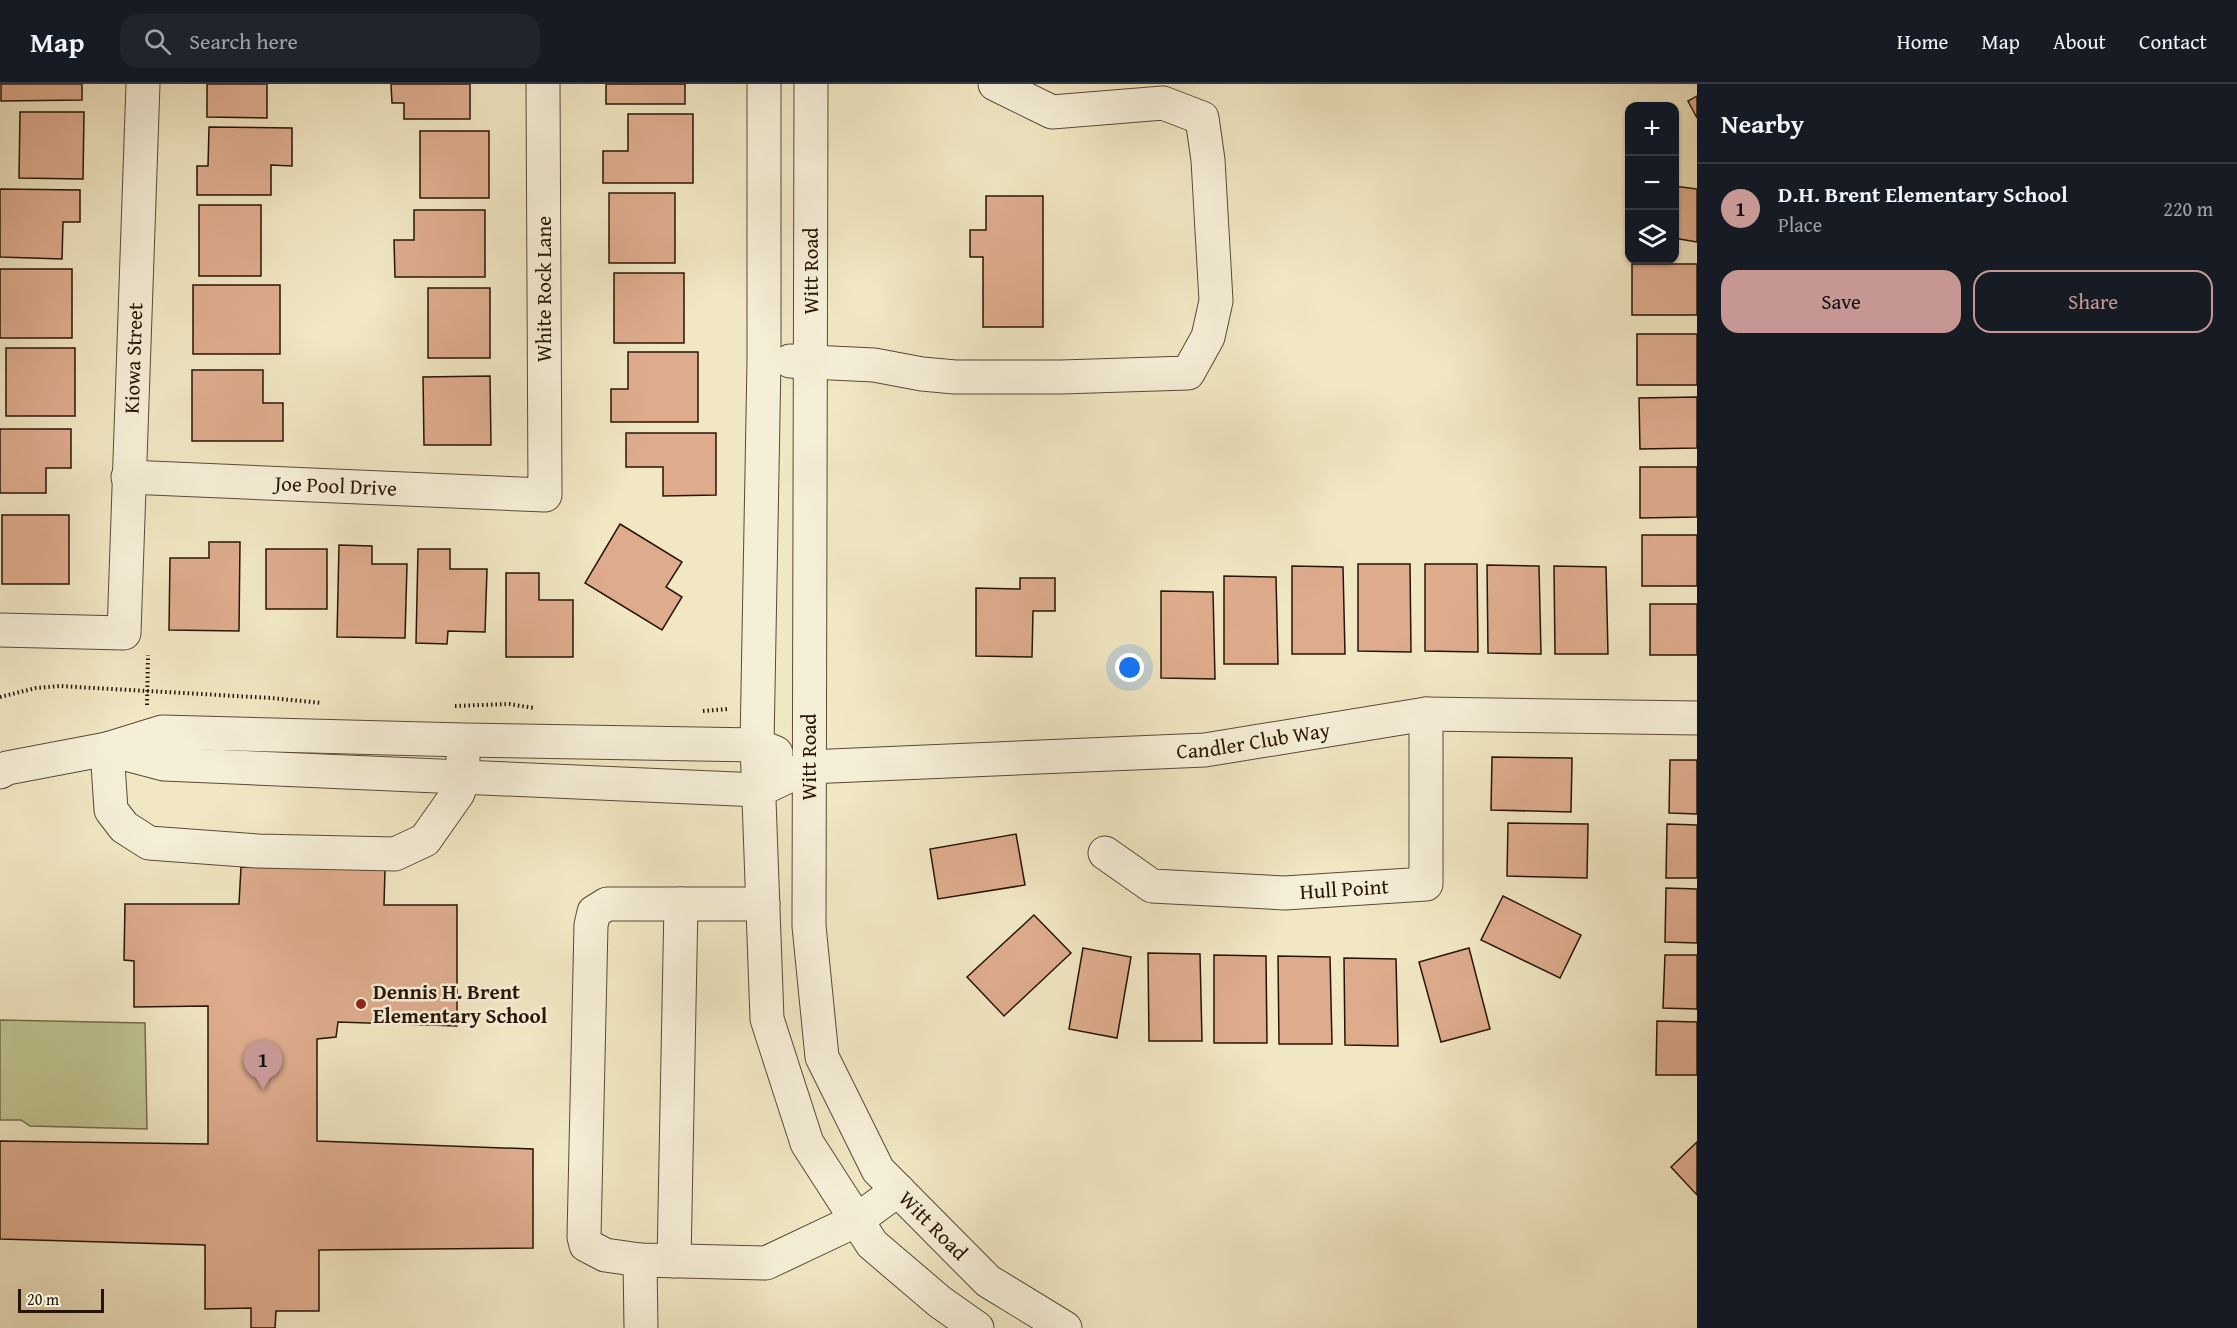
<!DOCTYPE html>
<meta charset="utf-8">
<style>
:root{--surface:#171b24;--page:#20242c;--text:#f1f3f6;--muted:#9ea1a6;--line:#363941;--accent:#c59692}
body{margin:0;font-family:"Gentium Book Plus",serif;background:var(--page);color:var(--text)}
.controls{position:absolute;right:18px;top:18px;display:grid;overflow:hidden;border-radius:12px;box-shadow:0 2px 4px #0004}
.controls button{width:54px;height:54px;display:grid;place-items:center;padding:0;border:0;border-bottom:2px solid var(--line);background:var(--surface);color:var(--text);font:30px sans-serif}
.scale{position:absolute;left:18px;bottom:15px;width:86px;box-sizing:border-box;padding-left:6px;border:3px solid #281407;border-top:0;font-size:16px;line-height:21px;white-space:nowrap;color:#281407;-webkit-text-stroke:4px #f6efd8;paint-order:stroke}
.you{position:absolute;left:1130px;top:584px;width:21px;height:21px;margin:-15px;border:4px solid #fff;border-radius:50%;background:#1a73e8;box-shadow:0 0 0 9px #1a73e833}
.badge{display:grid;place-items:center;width:39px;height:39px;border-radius:50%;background:var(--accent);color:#111;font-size:20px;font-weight:700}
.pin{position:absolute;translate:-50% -50px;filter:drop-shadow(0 2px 3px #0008)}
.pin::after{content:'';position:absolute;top:32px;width:21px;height:18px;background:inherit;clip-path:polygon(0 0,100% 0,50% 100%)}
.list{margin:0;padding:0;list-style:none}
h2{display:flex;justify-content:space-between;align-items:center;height:78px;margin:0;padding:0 24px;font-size:26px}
h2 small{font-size:20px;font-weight:400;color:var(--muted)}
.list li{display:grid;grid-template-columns:39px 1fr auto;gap:18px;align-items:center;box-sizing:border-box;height:90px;padding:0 24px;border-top:2px solid var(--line)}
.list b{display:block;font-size:22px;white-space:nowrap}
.list p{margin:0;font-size:20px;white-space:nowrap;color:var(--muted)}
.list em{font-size:20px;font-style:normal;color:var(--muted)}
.actions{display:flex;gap:12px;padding:18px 24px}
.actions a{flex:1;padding:14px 0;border:2px solid var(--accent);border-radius:18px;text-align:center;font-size:21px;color:var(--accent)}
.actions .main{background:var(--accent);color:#111}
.icon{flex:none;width:33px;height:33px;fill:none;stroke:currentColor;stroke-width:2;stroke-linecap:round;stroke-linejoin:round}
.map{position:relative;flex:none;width:1697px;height:1244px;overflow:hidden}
header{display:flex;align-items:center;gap:36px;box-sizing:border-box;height:84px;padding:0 30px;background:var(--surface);border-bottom:2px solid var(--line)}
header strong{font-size:28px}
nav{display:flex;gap:33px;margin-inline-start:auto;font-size:21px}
.search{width:420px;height:54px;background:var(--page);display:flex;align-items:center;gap:15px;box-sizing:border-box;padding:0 21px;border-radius:18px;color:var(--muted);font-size:22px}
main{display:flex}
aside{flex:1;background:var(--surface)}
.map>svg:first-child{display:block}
.green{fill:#bfc490;stroke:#746c4c;stroke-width:1.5}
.building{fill:#deac8d;stroke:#281407;stroke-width:1.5}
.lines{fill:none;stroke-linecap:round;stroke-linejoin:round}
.minor-casing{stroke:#5a4936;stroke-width:35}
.path{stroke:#281407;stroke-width:4;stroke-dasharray:1.5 3;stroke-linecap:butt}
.minor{stroke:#f6efd8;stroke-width:33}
.poi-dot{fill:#8f2418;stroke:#f6efd8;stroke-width:2}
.labels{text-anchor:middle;stroke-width:5;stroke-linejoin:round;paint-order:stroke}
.street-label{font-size:21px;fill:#281407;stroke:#f6efd8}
.poi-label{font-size:21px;font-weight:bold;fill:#281407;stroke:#f6efd8;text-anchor:start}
</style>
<header>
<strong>Map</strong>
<div class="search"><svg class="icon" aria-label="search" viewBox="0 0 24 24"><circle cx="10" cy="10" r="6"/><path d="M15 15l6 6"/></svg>Search here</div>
<nav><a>Home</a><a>Map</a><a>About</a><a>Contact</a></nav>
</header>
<main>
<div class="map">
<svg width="1697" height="1244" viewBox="0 0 1697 1244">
<rect width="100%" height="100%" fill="#f1e7c3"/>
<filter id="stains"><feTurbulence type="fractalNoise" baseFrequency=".00333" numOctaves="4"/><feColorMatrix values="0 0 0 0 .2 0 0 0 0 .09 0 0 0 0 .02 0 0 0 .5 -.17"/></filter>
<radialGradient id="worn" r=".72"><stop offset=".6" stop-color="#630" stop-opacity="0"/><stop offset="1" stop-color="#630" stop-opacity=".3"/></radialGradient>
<polygon class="green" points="0,936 145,939 147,1045 30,1042 21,1036 0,1036"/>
<g class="building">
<polygon points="1,0 82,0 82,16 1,17"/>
<polygon points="207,0 267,0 267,34 207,33"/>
<polygon points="391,0 470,0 470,35 404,35 404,19 392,19"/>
<rect x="606" y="0" width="79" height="20"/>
<polygon points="1697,12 1697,34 1688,17"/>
<polygon points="20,28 84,28 83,95 19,94"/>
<polygon points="628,30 693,30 693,99 603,99 603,67 628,67"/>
<polygon points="209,43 292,44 292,82 271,81 271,111 197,111 197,82 208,82"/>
<rect x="420" y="47" width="69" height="67"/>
<polygon points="1674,102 1697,105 1697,158 1674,154"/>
<polygon points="0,105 80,106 80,138 63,138 62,175 0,173"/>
<rect x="609" y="109" width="66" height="70"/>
<polygon points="986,112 1043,112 1043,243 983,243 983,173 970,173 970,146 986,146"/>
<rect x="199" y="121" width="62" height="71"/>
<polygon points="414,126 485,126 485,193 395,193 394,156 414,156"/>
<rect x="1632" y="180" width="65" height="51"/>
<rect x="0" y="185" width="72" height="69"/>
<rect x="614" y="189" width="70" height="70"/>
<rect x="193" y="201" width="87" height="69"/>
<rect x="428" y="204" width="62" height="70"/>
<rect x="1637" y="250" width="60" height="51"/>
<rect x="6" y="264" width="69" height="68"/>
<polygon points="628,268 698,268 698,338 611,338 611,305 628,305"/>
<polygon points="192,286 263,286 263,319 283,319 283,357 192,357"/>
<polygon points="490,292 491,361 424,361 423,293"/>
<polygon points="1697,313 1697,364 1640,365 1639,314"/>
<polygon points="0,345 71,345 71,384 46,384 46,409 0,409"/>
<polygon points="626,349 716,349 716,411 663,412 663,383 626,383"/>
<polygon points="1640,383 1697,383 1697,433 1640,434"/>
<rect x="2" y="431" width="67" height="69"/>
<polygon points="620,440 682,478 666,503 682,513 662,546 585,499"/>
<rect x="1642" y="451" width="55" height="51"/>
<polygon points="209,458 240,458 239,547 169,546 170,474 209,474"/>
<polygon points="339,461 372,462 372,480 407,480 405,554 337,553"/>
<rect x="266" y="465" width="61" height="60"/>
<polygon points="418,465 450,465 450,485 487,485 485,548 448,547 447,560 416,559"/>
<polygon points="1358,480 1410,480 1411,568 1358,567"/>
<polygon points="1425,480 1477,480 1478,568 1425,567"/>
<polygon points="1487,481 1539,482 1541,570 1488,569"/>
<polygon points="1292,482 1343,483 1345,570 1292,570"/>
<polygon points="1554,482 1606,483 1608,570 1555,570"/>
<polygon points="506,489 539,489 539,516 573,516 573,573 506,573"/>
<polygon points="1224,492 1276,493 1278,580 1224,580"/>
<polygon points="1020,494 1055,494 1055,527 1033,527 1032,573 976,572 976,504 1020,505"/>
<polygon points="1161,507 1213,508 1215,595 1161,594"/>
<rect x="1650" y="520" width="47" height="51"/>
<polygon points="1492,673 1572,674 1571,728 1491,726"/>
<polygon points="1670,676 1697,676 1697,730 1669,729"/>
<polygon points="1508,739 1588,740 1587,794 1507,792"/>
<polygon points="1667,740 1697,741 1697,794 1666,794"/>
<polygon points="1016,750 1025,801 938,815 930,765"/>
<polygon points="241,783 385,785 384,821 457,821 457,942 338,938 336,953 317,955 317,1057 533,1065 533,1164 319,1166 319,1227 276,1227 275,1244 251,1244 251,1224 205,1225 205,1161 0,1155 0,1057 208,1060 208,922 134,923 134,877 124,876 125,820 239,820"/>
<polygon points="1666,804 1697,805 1697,859 1665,858"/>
<polygon points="1503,812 1581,851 1560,894 1481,856"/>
<polygon points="1034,831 1071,869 1004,932 967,893"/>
<polygon points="1083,864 1131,873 1117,954 1069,945"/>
<polygon points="1469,864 1490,945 1441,958 1419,878"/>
<polygon points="1148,869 1200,870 1202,957 1149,957"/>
<polygon points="1214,871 1266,872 1267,959 1214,959"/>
<polygon points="1665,871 1697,871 1697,925 1663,924"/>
<polygon points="1278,872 1330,873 1332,960 1279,960"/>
<polygon points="1344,874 1396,875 1398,962 1345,961"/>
<polygon points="1657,937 1697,938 1697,991 1656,991"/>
<polygon points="1697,1058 1697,1111 1671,1083"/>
</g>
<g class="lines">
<defs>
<g id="minor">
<polyline points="764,0 764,277 757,661 767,935 807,1059 872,1160 940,1218 977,1244"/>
<path id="s1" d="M811,0L809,842L822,973L878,1086L988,1197L1065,1244"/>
<polyline points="790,277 874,281 922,290 955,293 1061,293 1188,289 1208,253 1216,217 1208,76 1202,34 1163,19 1052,28 995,0"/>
<path id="s2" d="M128,393L545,411L543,0"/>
<path id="s3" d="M0,546L124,549L143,0"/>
<path id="s4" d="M107,665L164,680L759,706L808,683L1205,666L1426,630L1697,634"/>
<polyline points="107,665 111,726 124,743 149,759 258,767 395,770 425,756 458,709 463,693 463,674"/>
<polyline points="0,688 7,684 107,665 162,648 464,656 757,661 776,669"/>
<path id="s5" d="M1105,769L1152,802L1285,809L1426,800V630"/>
<polyline points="763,820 607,820 594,828 591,841 584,1153 586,1161 605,1171 640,1176 766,1179 857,1136 898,1106"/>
<polyline points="640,1176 641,1244"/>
<polyline points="674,1177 681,820"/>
</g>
</defs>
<use href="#minor" class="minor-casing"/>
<g class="path">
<polyline points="0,613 36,604 60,602 271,614 322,619"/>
<polyline points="147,621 148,571"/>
<polyline points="455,622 509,620 534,624"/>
<polyline points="703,627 728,625"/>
</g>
<use href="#minor" class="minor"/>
</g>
<circle class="poi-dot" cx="361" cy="920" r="6"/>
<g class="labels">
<g class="street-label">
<text transform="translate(811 187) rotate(-90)" y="7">Witt Road</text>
<text transform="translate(544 205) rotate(-90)" y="7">White Rock Lane</text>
<text dy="7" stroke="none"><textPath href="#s3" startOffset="399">Kiowa Street</textPath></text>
<text dy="7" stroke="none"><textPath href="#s2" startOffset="208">Joe Pool Drive</textPath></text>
<text dy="7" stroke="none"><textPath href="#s4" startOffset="1155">Candler Club Way</textPath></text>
<text transform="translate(809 673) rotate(-90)" y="7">Witt Road</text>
<text dy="7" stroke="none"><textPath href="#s5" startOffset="250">Hull Point</textPath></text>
<text dy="7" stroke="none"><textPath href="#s1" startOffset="1178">Witt Road</textPath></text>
</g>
<g class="poi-label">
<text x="373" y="915">Dennis H. Brent<tspan x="373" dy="24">Elementary School</tspan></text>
</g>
</g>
<rect width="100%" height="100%" filter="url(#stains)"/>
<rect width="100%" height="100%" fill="url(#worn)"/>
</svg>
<div class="controls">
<button>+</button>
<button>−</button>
<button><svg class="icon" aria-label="layers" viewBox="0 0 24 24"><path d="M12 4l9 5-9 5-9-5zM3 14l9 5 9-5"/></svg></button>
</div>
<div class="scale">20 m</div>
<div class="you"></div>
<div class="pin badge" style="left:263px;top:1006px">1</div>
</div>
<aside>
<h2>Nearby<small></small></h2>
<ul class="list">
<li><span class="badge">1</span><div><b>D.H. Brent Elementary School</b><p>Place</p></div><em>220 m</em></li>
</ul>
<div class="actions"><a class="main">Save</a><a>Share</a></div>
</aside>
</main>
